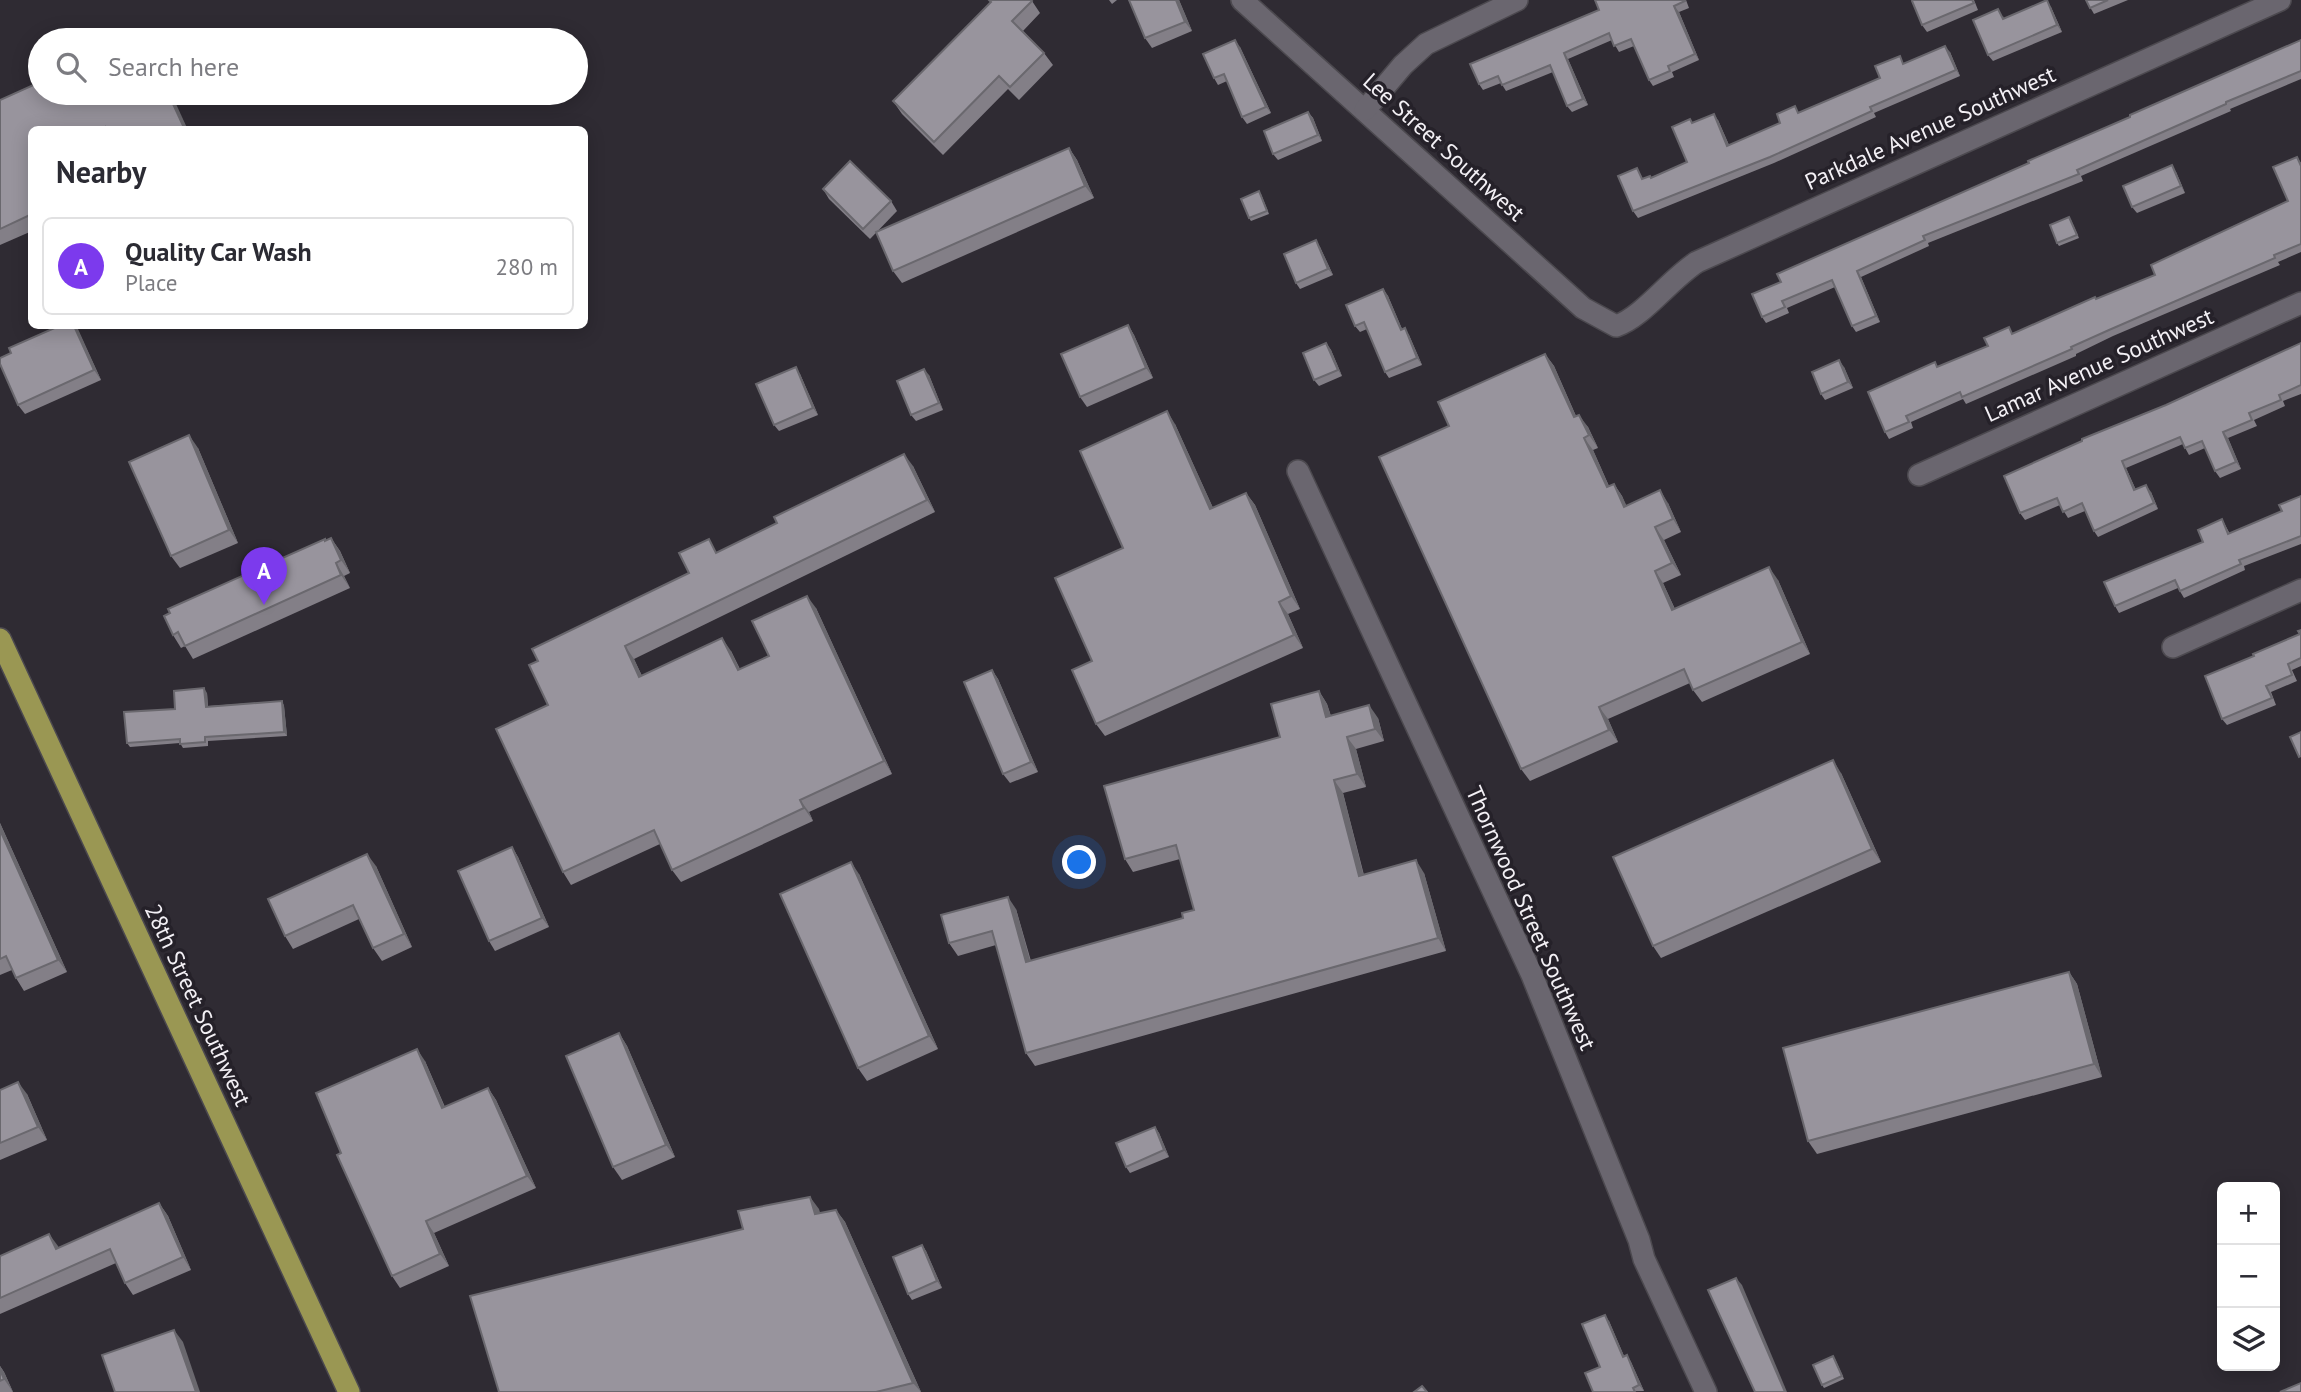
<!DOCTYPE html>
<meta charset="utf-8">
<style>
:root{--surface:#fff;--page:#f7f7f7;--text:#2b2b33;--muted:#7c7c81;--line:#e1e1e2;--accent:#7c3aed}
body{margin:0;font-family:"PT Sans",sans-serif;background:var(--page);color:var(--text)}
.controls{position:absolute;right:21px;bottom:21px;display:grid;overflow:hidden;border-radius:10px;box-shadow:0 4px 18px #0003}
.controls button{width:63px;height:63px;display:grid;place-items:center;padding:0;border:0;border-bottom:2px solid var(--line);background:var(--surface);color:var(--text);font:35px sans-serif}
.you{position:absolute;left:1080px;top:863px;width:24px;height:24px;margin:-18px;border:5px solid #fff;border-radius:50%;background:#1a73e8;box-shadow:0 0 0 10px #1a73e833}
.badge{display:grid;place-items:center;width:46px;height:46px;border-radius:50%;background:var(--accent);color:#fff;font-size:23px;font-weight:700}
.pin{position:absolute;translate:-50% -58px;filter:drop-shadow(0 2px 4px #0008)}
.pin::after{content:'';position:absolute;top:37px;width:24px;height:21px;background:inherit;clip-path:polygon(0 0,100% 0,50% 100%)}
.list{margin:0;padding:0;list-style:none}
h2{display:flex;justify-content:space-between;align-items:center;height:91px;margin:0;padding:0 28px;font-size:30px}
h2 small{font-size:23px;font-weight:400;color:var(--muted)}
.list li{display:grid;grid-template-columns:46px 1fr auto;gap:21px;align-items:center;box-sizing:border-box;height:98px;margin:0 14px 14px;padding:0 14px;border:2px solid var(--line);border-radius:10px}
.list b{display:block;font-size:26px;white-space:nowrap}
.list p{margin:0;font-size:23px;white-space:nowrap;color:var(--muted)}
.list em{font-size:23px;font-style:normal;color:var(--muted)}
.icon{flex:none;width:38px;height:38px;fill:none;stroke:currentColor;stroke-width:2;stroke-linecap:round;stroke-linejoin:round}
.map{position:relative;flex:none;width:2301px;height:1392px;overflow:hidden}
.search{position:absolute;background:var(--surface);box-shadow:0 4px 18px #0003;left:28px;top:28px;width:560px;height:77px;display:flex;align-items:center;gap:18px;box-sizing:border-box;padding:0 24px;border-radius:38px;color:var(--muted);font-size:26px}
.panel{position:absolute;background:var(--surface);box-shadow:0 4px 18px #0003;left:28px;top:126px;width:560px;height:203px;border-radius:10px}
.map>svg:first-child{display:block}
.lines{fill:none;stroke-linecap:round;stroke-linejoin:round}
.minor-casing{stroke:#4c494f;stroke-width:24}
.major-casing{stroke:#4c494f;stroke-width:24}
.minor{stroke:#6a666f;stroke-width:21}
.major{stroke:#9a9753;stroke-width:21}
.wall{fill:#837f87}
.shaded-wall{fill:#6a686e}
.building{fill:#98949d;stroke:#6a686e;stroke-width:2}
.labels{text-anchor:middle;stroke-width:7;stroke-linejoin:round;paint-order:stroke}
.street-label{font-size:23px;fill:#f3f0f5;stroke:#252129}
</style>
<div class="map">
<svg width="2301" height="1392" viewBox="0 0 2301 1392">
<rect width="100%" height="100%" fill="#2f2b33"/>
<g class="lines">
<defs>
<g id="minor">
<path d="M1242,0L1583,308L1616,326C1643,317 1670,279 1697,262L2280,0"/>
<polyline points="1365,110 1403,65 1426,44 1517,0"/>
<polyline points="1298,471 1532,975 1639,1240 1644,1259 1706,1392"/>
<polyline points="1919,475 2301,303"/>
<polyline points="2173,647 2301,590"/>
</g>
<polyline id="major" points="0,639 349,1392"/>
</defs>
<use href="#minor" class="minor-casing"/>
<use href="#major" class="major-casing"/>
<use href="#minor" class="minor"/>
<use href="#major" class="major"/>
</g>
<g class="wall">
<polygon points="989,0 1032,1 1040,13 1023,31 1044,53 1053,65 1019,100 1008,89 943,155 902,114 893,101 991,2"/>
<polygon points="1109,0 1117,0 1112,4"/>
<polygon points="1129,0 1179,0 1192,31 1152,48 1145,38"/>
<polygon points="1686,0 1689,8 1679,12 1699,60 1672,72 1674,77 1653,86 1649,80 1634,46 1619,52 1612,40 1568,59 1588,105 1572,112 1567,106 1553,72 1506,91 1501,83 1483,90 1479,84"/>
<polygon points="1913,0 1974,0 1978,10 1927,32 1922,25"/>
<polygon points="2086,0 2128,0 2094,14"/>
<polygon points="2051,7 2062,32 1993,61 1988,55 2003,16 2004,19"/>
<polygon points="2301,40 2301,79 2230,109 2231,111 2081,176 2083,181 1928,243 1929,246 1861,277 1880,322 1856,332 1852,326 1835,287 1787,308 1789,313 1766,323 1762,317 1781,282 2029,163"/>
<polygon points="1240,47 1271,113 1247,124 1242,117 1227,81 1218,85 1214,78"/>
<polygon points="1950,52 1960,76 1874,113 1876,117 1774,163 1638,218 1633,211 1637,168 1643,179 1652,177 1687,162 1693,123 1718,120 1729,145 1780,123 1800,112 1880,78 1904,63"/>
<polygon points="0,100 188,130 32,130 32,231 0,245"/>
<polygon points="1308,112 1313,118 1322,141 1278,160 1273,154"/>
<polygon points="1069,148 1077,160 1094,198 902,283 893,271"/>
<polygon points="2297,157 2301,163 2301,252 2278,262 2280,265 2113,336 2076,354 2076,356 1966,404 1963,399 1911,422 1913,428 1889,439 1885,432 1935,362 1938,367 1988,346 2013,333 2155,275 2288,201"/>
<polygon points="2176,172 2185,193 2137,213 2132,207"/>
<polygon points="823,189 891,201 897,211 870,239 829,199"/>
<polygon points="1261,194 1269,214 1251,221 1249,218"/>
<polygon points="2071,220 2079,238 2059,246 2057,243"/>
<polygon points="1320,247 1333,275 1300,289 1296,283"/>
<polygon points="1383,289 1388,296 1402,329 1409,335 1422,365 1389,378 1385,372 1367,329 1360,332 1355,326"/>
<polygon points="1128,325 1134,335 1153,378 1087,407 1080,397"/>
<polygon points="59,326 76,326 101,380 25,414 18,405 11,353"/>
<polygon points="1326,343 1331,350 1342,376 1319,386 1314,380"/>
<polygon points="2301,343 2301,394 2283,401 2285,406 2254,420 2257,426 2228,438 2241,469 2220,478 2215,471 2205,448 2189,455 2183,444 2126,468 2136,490 2151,492 2158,509 2098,537 2094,531 2085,511 2068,518 2060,505 2025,520 2020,513 2166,405"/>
<polygon points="1545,354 1554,366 1576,416 1588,427 1598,448 1593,450 1609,486 1614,484 1622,496 1626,506 1668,503 1681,532 1664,540 1681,575 1663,583 1675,609 1778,580 1810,654 1702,702 1693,690 1690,683 1608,719 1618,742 1530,781 1521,769 1449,426"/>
<polygon points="1844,367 1853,388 1825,400 1821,394"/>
<polygon points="800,374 818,415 779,431 774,425"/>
<polygon points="929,375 943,410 916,421 911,415"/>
<polygon points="1175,424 1213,508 1246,493 1255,505 1300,609 1288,614 1303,648 1105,736 1096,724 1092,661 1123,548"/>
<polygon points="198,448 238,543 180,568 171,556"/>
<polygon points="913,466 935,512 634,659 642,676 731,651 740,669 769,656 816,608 892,774 809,812 813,821 681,882 672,870 660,844 571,885 563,872 548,705 538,661 689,573 718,552"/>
<polygon points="2301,496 2301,544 2244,566 2245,570 2184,598 2178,588 2119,613 2115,606 2203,542 2222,519 2230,534 2282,511"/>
<polygon points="331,538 340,551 350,573 344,576 350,588 193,659 185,646 181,648 173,635"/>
<polygon points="2301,630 2301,666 2292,670 2297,681 2271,692 2276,705 2227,725 2222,719 2254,656 2300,634"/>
<polygon points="992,670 998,679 1038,772 1010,783 1003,774"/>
<polygon points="1319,691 1327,704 1331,716 1378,718 1384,741 1356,749 1366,787 1343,793 1364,875 1424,873 1446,951 1035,1066 1026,1053 996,945 958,956 949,943 1016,909 1031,961 1183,918 1194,910 1180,859 1133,872 1125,859 1280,737"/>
<polygon points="207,693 208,706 282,701 284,706 287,736 208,741 208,746 183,748 180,743 130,747 127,743 175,709"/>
<polygon points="1841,773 1881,862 1661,958 1653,946"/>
<polygon points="0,823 67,972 24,991 16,978 12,970 0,975"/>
<polygon points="512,847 518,857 549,927 495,951 489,941"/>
<polygon points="376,866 412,947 382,961 373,948 359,919 293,949 285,936"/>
<polygon points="859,874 938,1049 867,1081 858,1068"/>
<polygon points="2069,972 2077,984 2102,1077 1817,1154 1808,1141"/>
<polygon points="619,1033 627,1046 675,1157 622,1180 613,1167"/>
<polygon points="425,1061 445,1107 488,1088 496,1100 536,1188 434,1233 449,1266 400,1288 392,1276 341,1153"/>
<polygon points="0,1090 27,1094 47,1140 0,1160"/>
<polygon points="1155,1127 1159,1133 1169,1157 1130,1173 1126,1167"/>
<polygon points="810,1197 820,1213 836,1210 845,1222 921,1392 499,1392 743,1229"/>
<polygon points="159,1203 168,1216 191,1270 133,1295 125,1283 116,1263 0,1314 0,1256 59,1248"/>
<polygon points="922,1245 926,1251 942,1288 912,1300 908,1294"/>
<polygon points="1609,1321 1624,1356 1627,1355 1631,1362 1644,1391 1593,1392 1600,1367"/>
<polygon points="1835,1359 1844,1379 1824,1388 1822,1385"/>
<polygon points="0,1366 4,1372 13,1392 0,1392"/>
</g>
<g class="shaded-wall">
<polygon points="1176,0 1179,0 1192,31 1185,22"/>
<polygon points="2047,0 2051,7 2062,32 2057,25"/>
<polygon points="1674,6 1679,12 1699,60 1695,54"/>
<polygon points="1235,40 1240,47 1271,113 1266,107"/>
<polygon points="1945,46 1950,52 1960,76 1956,70"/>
<polygon points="1564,53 1568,59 1588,105 1583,99"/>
<polygon points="168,93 171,93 188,130 185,130"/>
<polygon points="1308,112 1313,118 1322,141 1318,135"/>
<polygon points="1714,114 1718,120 1732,152 1727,146"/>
<polygon points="1069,148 1077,160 1094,198 1085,186"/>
<polygon points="2172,165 2176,172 2185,193 2181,186"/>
<polygon points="1316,240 1320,247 1333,275 1328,269"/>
<polygon points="1857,271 1861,277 1880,322 1876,316"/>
<polygon points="1383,289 1388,296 1405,336 1401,330"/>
<polygon points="1128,325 1134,335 1153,378 1146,368"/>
<polygon points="74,326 76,326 78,329 101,380 94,370"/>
<polygon points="1405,328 1409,335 1422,365 1417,358"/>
<polygon points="1326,343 1331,350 1342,376 1338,370"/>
<polygon points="1545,354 1554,366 1582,430 1574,417"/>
<polygon points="1839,360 1844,367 1853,388 1848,382"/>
<polygon points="796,367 800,374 818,415 813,408"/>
<polygon points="924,369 929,375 943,410 939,403"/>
<polygon points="1167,411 1175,424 1219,521 1210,509"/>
<polygon points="1579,415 1588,427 1598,448 1589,435"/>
<polygon points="2223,432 2228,438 2241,469 2236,462"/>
<polygon points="189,435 198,448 238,543 229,530"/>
<polygon points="1584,438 1593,450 1615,500 1607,487"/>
<polygon points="904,454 913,466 935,512 927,500"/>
<polygon points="2122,461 2126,468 2139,497 2134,490"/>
<polygon points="1614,484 1622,496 1633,519 1624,507"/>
<polygon points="2146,485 2151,492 2158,509 2154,503"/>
<polygon points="1660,490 1668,503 1681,532 1673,519"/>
<polygon points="1246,493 1255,505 1300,609 1291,596"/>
<polygon points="1655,527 1664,540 1681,575 1672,563"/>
<polygon points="331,538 340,551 350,573 341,560"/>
<polygon points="336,563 344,576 350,588 341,575"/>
<polygon points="1769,567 1778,580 1810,654 1802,642"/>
<polygon points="1655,571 1663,583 1681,623 1672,610"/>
<polygon points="807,596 816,608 892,774 884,761"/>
<polygon points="1279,602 1288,614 1303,648 1294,635"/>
<polygon points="722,638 731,651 746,683 738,670"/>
<polygon points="625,646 634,659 648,689 639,677"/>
<polygon points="992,670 998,679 1038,772 1031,762"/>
<polygon points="204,688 207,693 208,711 206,707"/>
<polygon points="1319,691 1327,704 1335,729 1326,717"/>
<polygon points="282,701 284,706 287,736 284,732"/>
<polygon points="1369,705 1378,718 1384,741 1375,729"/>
<polygon points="1599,707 1608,719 1618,742 1609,730"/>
<polygon points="1347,737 1356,749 1366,787 1357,774"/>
<polygon points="1833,760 1841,773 1881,862 1872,849"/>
<polygon points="1334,780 1343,793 1367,889 1359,876"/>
<polygon points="800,800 809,812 813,821 804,808"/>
<polygon points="0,823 67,972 58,960 0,830"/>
<polygon points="512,847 518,857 549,927 542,918"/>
<polygon points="367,854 376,866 412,947 404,934"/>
<polygon points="1416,860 1424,873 1446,951 1438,938"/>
<polygon points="851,862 859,874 938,1049 929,1036"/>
<polygon points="1008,897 1016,909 1034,975 1026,962"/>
<polygon points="2069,972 2077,984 2102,1077 2094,1064"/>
<polygon points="619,1033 627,1046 675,1157 666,1145"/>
<polygon points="417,1049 425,1061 450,1120 442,1108"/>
<polygon points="18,1082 27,1094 47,1140 38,1127"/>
<polygon points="488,1088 496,1100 536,1188 527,1176"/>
<polygon points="1155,1127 1159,1133 1169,1157 1164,1150"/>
<polygon points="810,1197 819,1209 824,1226 815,1214"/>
<polygon points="159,1203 168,1216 191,1270 183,1257"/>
<polygon points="836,1210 845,1222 921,1392 913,1383"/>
<polygon points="426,1221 434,1233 449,1266 440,1254"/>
<polygon points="49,1234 58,1246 65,1261 56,1249"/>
<polygon points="922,1245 926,1251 942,1288 937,1281"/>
<polygon points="1736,1278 1742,1285 1787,1392 1785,1392"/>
<polygon points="1605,1315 1609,1321 1627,1363 1623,1357"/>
<polygon points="174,1330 183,1342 200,1392 196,1392"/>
<polygon points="1627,1355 1631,1362 1644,1391 1639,1385"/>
<polygon points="0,1366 4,1372 13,1392 4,1379 0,1370"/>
</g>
<g class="building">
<polygon points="989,0 1031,0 1032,1 1012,21 1044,53 1010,87 999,76 934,142 893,101 991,2"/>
<polygon points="1129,0 1176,0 1185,22 1145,38"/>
<polygon points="1595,0 1684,0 1685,1 1674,6 1695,54 1668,66 1670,71 1649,80 1631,39 1614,46 1609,33 1564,53 1583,99 1567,106 1550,65 1502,85 1498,76 1479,84 1470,64 1599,10"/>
<polygon points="1913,0 1972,0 1974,3 1922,25 1912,1"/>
<polygon points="2047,0 2057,25 1988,55 1973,20 1998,9 2003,19"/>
<polygon points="2086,0 2108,0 2090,8"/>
<polygon points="142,36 144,40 133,40"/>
<polygon points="1235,40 1266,107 1242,117 1224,74 1214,78 1203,54"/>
<polygon points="2301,40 2301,71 2226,102 2226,104 2077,170 2079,174 1923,236 1925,240 1857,271 1876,316 1852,326 1832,280 1782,301 1785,307 1762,317 1752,294 1781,282 1777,274 2029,163 2028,161 2130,117 2130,115"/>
<polygon points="1945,46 1956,70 1870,107 1872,111 1770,157 1633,211 1618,176 1637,168 1642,179 1650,176 1651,178 1687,162 1672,127 1690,119 1692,123 1714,114 1727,146 1780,123 1777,114 1795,106 1798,113 1880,78 1875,66 1900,56 1903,64"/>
<polygon points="40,82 40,93 168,93 185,130 106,130 105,127 100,130 32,130 32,214 0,229 0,100"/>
<polygon points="1308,112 1318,135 1273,154 1264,131"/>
<polygon points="1069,148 1085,186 893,271 876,232"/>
<polygon points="2297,157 2301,166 2301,244 2274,255 2275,258 2109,330 2071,347 2072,349 1962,397 1960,392 1906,416 1909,422 1885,432 1868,392 1935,362 1937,367 1988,346 1984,338 2009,327 2012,334 2095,297 2096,299 2155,275 2151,265 2288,201 2273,167"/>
<polygon points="850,161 891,201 863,229 823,189"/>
<polygon points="2172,165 2181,186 2132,207 2123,186"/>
<polygon points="1259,191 1267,211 1249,218 1241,199"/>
<polygon points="2069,217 2077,235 2057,243 2050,225"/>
<polygon points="1316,240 1328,269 1296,283 1284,254"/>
<polygon points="1383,289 1401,330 1405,328 1417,358 1385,372 1364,322 1355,326 1346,305"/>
<polygon points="1128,325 1146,368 1080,397 1061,354"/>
<polygon points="59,326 74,326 94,370 18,405 0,364 0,358 11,353 9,348"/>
<polygon points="1326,343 1338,370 1314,380 1303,353"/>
<polygon points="2301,343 2301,385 2279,395 2281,400 2249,413 2252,420 2223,432 2236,462 2215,471 2202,441 2185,448 2180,437 2122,461 2134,490 2146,485 2154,503 2094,531 2082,503 2063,512 2057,498 2020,513 2004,476 2082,441 2082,439 2166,405"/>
<polygon points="1545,354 1574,417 1579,415 1589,435 1584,438 1607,487 1614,484 1624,507 1660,490 1673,519 1655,527 1672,563 1655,571 1672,610 1769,567 1802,642 1693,690 1684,669 1599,707 1609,730 1521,769 1379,457 1449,426 1438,402"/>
<polygon points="1839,360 1848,382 1821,394 1812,372"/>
<polygon points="796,367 813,408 774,425 756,384"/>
<polygon points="924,369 939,403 911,415 897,381"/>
<polygon points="1167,411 1210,509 1246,493 1291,596 1279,602 1294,635 1096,724 1072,670 1092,661 1055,578 1123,548 1080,451"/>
<polygon points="189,435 229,530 171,556 129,462"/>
<polygon points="904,454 927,500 625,646 639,677 722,638 738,670 769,656 752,621 807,596 884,761 800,800 804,808 672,870 654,830 563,872 496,729 548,705 529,665 538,661 532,649 689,573 679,553 709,539 716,553 777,523 774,517"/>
<polygon points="2301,496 2301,536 2239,560 2241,564 2180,591 2175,580 2115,606 2104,582 2203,542 2198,530 2222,519 2228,534 2282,511 2279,505"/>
<polygon points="331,538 341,560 336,563 341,575 185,646 178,632 173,635 164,616 170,613 168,609 325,539 325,541"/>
<polygon points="2301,630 2301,658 2288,664 2292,675 2266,686 2272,698 2222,719 2205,676 2254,656 2253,654 2300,634 2298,631"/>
<polygon points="992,670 1031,762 1003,774 964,682"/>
<polygon points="204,688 206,707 282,701 284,732 205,737 205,742 180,744 180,739 127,743 124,712 175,709 174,691"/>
<polygon points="1319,691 1326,717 1369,705 1375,729 1347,737 1357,774 1334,780 1359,876 1416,860 1438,938 1026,1053 992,931 949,943 941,915 1008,897 1026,962 1183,918 1182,913 1194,910 1176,845 1125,859 1104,786 1280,737 1271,704"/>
<polygon points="2301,732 2301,756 2299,757 2290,737"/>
<polygon points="1833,760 1872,849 1653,946 1613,857"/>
<polygon points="0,830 58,960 16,978 6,956 0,959"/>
<polygon points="512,847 542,918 489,941 458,871"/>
<polygon points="367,854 404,934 373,948 353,905 285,936 268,899"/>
<polygon points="851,862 929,1036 858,1068 780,894"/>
<polygon points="2069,972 2094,1064 1808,1141 1783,1048"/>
<polygon points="619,1033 666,1145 613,1167 566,1056"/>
<polygon points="417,1049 442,1108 488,1088 527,1176 426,1221 440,1254 392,1276 337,1155 341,1153 316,1093"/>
<polygon points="18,1082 38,1127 0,1143 0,1090"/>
<polygon points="1155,1127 1164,1150 1126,1167 1116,1143"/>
<polygon points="810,1197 815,1214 836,1210 913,1383 876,1392 499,1392 470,1296 743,1229 738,1211"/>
<polygon points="159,1203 183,1257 125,1283 110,1249 0,1298 0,1256 49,1234 56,1249"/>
<polygon points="922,1245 937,1281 908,1294 893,1257"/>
<polygon points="1736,1278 1785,1392 1755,1392 1708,1290"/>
<polygon points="1605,1315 1623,1357 1627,1355 1639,1385 1633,1388 1635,1392 1593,1392 1585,1373 1600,1367 1582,1324"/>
<polygon points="174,1330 196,1392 115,1392 102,1355"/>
<polygon points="1833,1356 1842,1376 1822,1385 1813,1365"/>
<polygon points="0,1370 4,1379 0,1381"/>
<polygon points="2301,1383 2301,1392 2280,1392"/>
<polygon points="1422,1386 1427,1392 1414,1392"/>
</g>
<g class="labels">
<g class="street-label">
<text transform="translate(1930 128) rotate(-24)" y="8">Parkdale Avenue Southwest</text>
<text transform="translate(1444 147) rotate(42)" y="8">Lee Street Southwest</text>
<text transform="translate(2099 365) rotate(-24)" y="8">Lamar Avenue Southwest</text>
<text transform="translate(1531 918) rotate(66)" y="8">Thornwood Street Southwest</text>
<text transform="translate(198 1005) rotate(65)" y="8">28th Street Southwest</text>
</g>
</g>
</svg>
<div class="controls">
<button>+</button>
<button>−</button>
<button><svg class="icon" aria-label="layers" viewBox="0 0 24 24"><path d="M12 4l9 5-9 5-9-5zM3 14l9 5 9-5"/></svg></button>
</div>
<div class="you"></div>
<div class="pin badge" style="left:264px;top:605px">A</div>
<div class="search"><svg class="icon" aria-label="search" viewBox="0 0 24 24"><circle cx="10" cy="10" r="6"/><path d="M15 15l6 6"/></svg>Search here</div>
<section class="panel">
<h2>Nearby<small></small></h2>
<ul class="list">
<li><span class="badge">A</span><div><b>Quality Car Wash</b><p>Place</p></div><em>280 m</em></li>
</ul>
</section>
</div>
